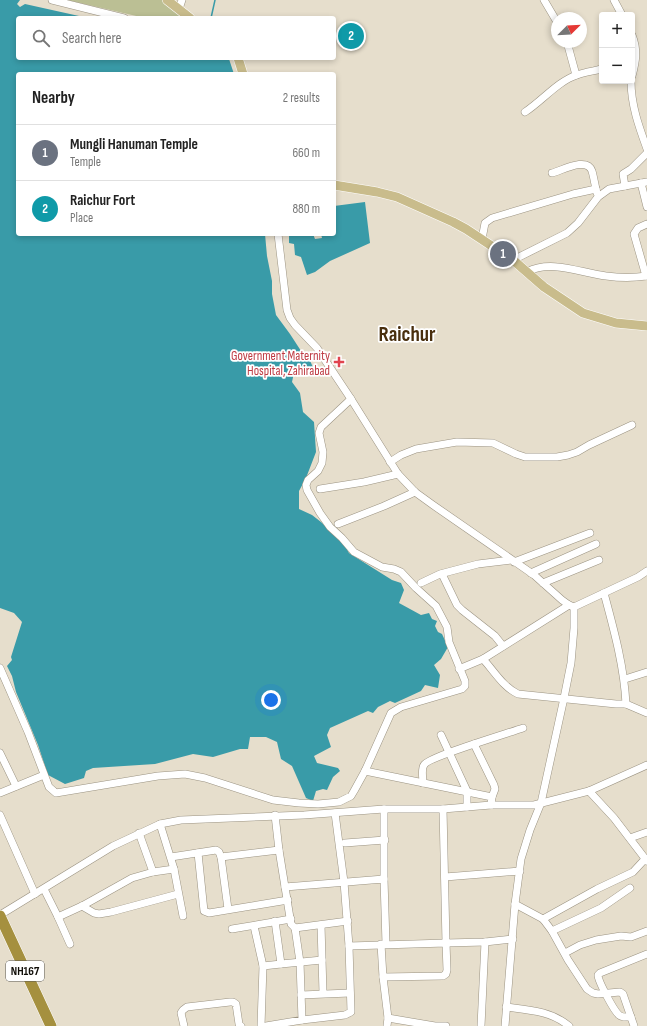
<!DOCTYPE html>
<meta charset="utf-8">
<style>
:root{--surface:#fff;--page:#f6f6f6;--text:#222;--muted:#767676;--line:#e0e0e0;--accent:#db2777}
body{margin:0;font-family:"Sofia Sans Condensed",sans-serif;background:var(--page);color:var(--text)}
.controls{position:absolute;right:12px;top:12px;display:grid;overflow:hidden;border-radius:4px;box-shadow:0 2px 6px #0003}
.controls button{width:36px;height:36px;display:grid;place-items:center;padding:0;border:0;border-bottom:1px solid var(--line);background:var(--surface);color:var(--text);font:20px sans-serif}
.compass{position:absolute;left:551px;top:12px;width:36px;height:36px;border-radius:50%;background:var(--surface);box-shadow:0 2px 6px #0003;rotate:66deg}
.you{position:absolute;left:271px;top:700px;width:14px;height:14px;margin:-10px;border:3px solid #fff;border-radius:50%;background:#1a73e8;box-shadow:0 0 0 6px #1a73e833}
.badge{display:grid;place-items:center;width:26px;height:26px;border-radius:50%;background:var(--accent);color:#fff;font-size:13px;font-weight:700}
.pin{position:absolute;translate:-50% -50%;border:2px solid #fff;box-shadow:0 1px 4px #0006}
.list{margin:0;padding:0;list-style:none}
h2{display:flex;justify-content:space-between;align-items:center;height:52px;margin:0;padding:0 16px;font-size:17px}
h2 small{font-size:13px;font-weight:400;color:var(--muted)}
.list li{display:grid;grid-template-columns:26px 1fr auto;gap:12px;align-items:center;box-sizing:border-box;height:56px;padding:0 16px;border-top:1px solid var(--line)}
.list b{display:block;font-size:15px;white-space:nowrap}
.list p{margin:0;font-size:13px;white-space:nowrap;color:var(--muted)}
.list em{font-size:13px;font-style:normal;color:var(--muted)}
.icon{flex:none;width:22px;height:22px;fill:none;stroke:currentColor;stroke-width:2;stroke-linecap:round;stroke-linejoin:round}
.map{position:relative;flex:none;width:647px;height:1026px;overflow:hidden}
.search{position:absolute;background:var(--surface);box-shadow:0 2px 6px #0003;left:16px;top:16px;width:320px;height:44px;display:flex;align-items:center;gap:10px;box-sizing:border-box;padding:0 14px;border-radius:4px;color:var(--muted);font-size:15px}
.panel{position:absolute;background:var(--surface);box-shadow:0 2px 6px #0003;left:16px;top:72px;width:320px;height:164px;border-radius:4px}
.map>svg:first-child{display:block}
.green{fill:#bbbf94}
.water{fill:#399ba8}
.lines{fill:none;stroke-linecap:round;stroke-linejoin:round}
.stream{stroke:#399ba8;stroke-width:1.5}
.minor-casing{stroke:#9b9382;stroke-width:8}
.major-casing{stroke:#fff;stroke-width:10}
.highway-casing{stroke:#fff;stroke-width:12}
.minor{stroke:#fff;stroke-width:7}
.major{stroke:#c9bc8c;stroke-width:9}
.highway{stroke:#a5903f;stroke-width:11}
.health-dot{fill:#e0444e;stroke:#fff;stroke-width:1.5}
.labels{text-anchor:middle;stroke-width:3.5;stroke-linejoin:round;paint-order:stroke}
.shield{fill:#fff;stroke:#585651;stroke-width:1}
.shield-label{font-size:12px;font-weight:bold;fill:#100d07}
.health-label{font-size:13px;fill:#be3a42;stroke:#fff;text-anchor:end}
.town-label{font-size:21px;font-weight:bold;fill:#492f0e;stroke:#fff}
</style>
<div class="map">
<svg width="647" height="1026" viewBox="0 0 647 1026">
<rect width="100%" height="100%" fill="#e6decc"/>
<polygon class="green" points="67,0 162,0 187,18 145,18"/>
<g class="water">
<polygon points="0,0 20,0 17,4 20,7 25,4 88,18 18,18 18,58 229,59 234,74 18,74 18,234 265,234 267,256 272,281 272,294 276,315 290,334 303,354 308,356 315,372 308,375 305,369 295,368 292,382 300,393 303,412 314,422 316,452 306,478 299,491 299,509 312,515 321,522 343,542 349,553 392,580 401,583 404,590 399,603 421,615 429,613 432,619 437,621 435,626 438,632 442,634 448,647 441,659 434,665 440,675 438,688 425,685 421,691 395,703 390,701 378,707 373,713 368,711 330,728 327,735 331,747 314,756 317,763 338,768 340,771 333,777 327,790 323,789 316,791 313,801 306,798 292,766 281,759 277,742 266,737 250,737 248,749 240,749 213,757 193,754 155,764 93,768 86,771 84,778 65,784 48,775 38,745 16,692 12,676 7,666 12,660 11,657 22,622 14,613 0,608"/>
<polygon points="365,202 370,243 330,261 315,272 307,275 301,257 295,255 294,244 289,243 289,234 313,234 315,239 322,238 321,234 334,234 334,206"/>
</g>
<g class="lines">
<polyline class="stream" points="211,18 215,0"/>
<defs>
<g id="minor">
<polyline points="52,0 124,18"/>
<polyline points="544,0 557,22"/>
<polyline points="614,0 622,15"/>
<polyline points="179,9 182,0"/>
<path d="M632,35C638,50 636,61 632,76"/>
<polyline points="567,42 576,75"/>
<path d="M631,81C631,105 639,127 647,149"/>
<path d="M525,112C542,101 558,81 577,75C585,72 594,71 602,69"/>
<path d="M552,173C561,171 587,156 592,171C594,178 595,186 597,193"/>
<polyline points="641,183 647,207"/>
<polyline points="625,186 623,174 631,169 647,153"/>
<polyline points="278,234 287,310 290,318 295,325 317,348 351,399 398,474 415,492 433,505 534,575 562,600 569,605 574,607"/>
<polyline points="482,239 485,223 492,218 573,194 596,189"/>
<polyline points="513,260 567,233 578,223 598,197 609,189 647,182"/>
<path d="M527,272C551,259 581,273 606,276C620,278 634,278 647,276"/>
<polyline points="646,276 634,234 638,228 647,224"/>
<polyline points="390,462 401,455 416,449 457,442 493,443 516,454 525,457 557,457 568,455 577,452 589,445 632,425"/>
<polyline points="320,489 364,482 398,474"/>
<polyline points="338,524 384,506 415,492"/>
<polyline points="514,562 590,533"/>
<polyline points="531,573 596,544"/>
<polyline points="442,574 457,605 462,610 495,636 503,646"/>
<polyline points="421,583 440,574 478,564 511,560"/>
<polyline points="543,583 599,560"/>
<path d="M604,593C614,630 624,666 626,704"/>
<path d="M483,659C494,671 503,687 518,694L616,704H626L647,713"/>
<polyline points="0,668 28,732 49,787 56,793 158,776 185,774 205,778 273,800 299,803 318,804 339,802 351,796 354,791 365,771 391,713 401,707 462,689 465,686 465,681 449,642 447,627 436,606 416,588 401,572 394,569 382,567 354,552 342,538 330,527 320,513 307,490 306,485 308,480 318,471 322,463 323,452 319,433 321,427 351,399"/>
<polyline points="459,669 483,659 569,605"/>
<polyline points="625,679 647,672"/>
<polyline points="441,735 467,791 467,807"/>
<polyline points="474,744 494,785 495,789 492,797"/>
<polyline points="0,753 16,786"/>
<polyline points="365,771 492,797 491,805"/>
<path d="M423,783C423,778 421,769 424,765C428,757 509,733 523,728"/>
<polyline points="589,791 614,818 647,861"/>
<polyline points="0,793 44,775"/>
<polyline points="443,809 446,943 485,942 513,939"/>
<polyline points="335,813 344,882 349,946 446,943 447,970 446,974 443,976 383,977"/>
<polyline points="0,815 35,894"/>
<polyline points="275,815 279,850 291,924 295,928 348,921"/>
<polyline points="160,824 174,869 183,916"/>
<polyline points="139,833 153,872"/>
<polyline points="630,838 647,832"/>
<polyline points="345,843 385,840"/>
<polyline points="198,853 204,911 209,913 288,900"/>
<polyline points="171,857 216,850 219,852 221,857 228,909"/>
<polyline points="221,857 279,850"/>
<polyline points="445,877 520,871"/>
<polyline points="384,879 384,809"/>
<polyline points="285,887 384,879 386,944"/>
<polyline points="44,889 58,917 70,944"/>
<polyline points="515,904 543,919 552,931 568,960 587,989 593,993 598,994 620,992 623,994 634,1026"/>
<polyline points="82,906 94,913 99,914 111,912 178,894"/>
<polyline points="0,915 113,846 160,824 181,820 304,815 384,809 443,809 491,805 534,805 589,791 647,765"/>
<polyline points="58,917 82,906 132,878 153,872 174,869"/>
<polyline points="543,919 597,889 633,872 645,859"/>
<polyline points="275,921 281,964 322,960"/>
<polyline points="321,925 323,993"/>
<polyline points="254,926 263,966 261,1026"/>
<polyline points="232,929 291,919"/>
<polyline points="552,931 601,908 630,888"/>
<polyline points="381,944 383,977 388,1018 435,1026 446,1026"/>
<polyline points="565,953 580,945 596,940 621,936 631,937 647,931"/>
<polyline points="263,966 281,964"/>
<polyline points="301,995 350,993"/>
<path d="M506,1007C529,1010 551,1011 569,1026"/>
<path d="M631,1017C627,1017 622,1018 619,1015C614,1011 598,981 598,975L600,973L647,954"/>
<polyline points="302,1020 345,1015 351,1012 349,946"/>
<polyline points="184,1026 181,1013 183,1010 187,1007 230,1002 233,1002 236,1004 239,1024 241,1026"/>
<polyline points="266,1026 302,1020 300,962 295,928"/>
<polyline points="387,1026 388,1018"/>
<polyline points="481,1026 485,942"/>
<polyline points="505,1026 515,904 521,859 530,830 541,803 564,698 571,663 574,628 574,607 638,577 647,571"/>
</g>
<g id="major">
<polyline points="167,0 190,18"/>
<polyline points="238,58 243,74"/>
<polyline points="334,185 377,192 397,197 453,222 466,229 513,260 544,287 583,313 616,323 647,326"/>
</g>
<polyline id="highway" points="0,916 51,1026"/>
</defs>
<use href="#minor" class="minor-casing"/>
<use href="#major" class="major-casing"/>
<use href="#highway" class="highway-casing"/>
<use href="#minor" class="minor"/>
<use href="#major" class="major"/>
<use href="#highway" class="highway"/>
</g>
<path class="health-dot" d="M337 356h4v4h4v4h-4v4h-4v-4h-4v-4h4z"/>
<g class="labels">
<rect class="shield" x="6" y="961" width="38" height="20" rx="3"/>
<g class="shield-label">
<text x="25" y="975">NH167</text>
</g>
<g class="health-label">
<text x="330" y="360">Government Maternity<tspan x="330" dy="15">Hospital, Zahirabad</tspan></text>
</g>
<g class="town-label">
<text x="407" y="341">Raichur</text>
</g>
</g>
</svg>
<div class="controls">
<button>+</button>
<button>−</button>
</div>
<svg class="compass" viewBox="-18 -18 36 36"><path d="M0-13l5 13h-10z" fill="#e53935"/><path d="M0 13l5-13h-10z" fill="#767676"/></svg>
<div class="you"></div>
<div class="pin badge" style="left:503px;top:254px;background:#6b7280">1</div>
<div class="pin badge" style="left:351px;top:36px;background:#0f9aa8">2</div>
<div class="search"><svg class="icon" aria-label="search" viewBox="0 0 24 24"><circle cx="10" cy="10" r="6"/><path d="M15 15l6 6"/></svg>Search here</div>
<section class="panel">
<h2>Nearby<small>2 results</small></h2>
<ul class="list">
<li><span class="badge" style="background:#6b7280">1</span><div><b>Mungli Hanuman Temple</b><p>Temple</p></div><em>660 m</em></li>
<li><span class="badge" style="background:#0f9aa8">2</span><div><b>Raichur Fort</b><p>Place</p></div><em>880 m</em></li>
</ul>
</section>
</div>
